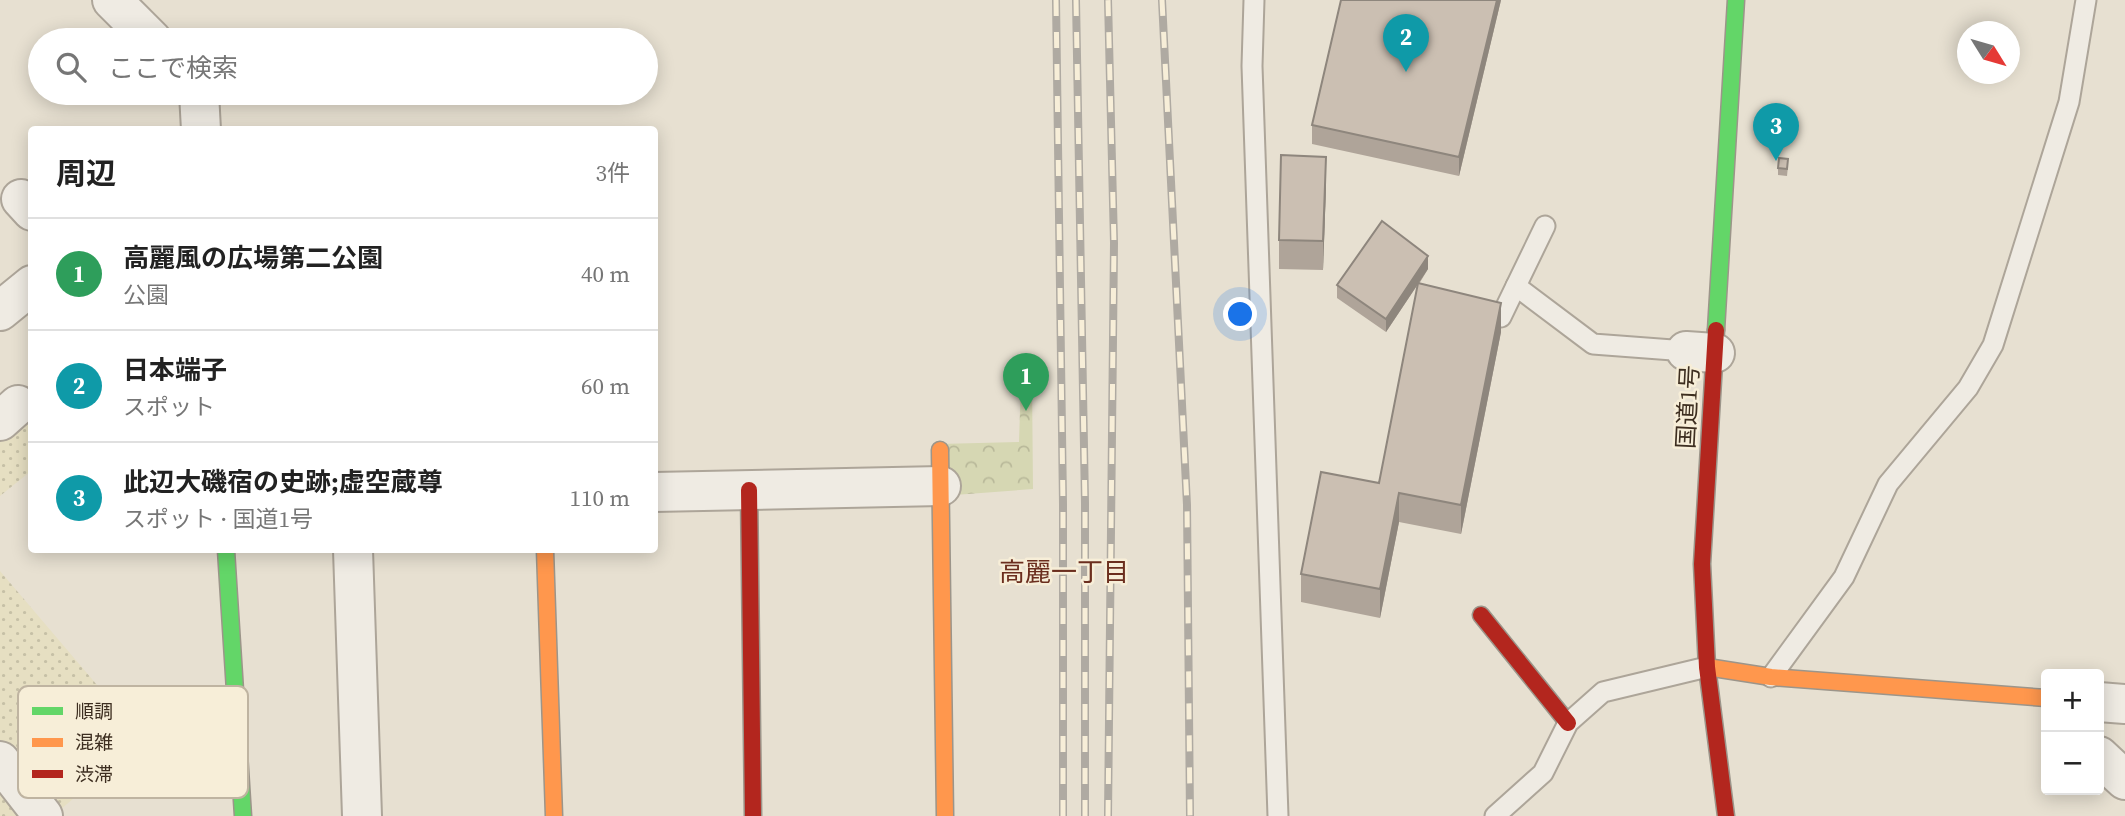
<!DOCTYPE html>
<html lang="ja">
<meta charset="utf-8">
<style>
:root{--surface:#fff;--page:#f6f6f6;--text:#222;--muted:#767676;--line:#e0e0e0;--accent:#b45309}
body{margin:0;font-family:"Source Serif 4","Noto Sans JP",serif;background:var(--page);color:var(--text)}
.controls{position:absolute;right:21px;bottom:21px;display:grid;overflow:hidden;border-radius:7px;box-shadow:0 4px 18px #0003}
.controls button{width:63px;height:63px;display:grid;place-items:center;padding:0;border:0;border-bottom:2px solid var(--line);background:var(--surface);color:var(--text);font:35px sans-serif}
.compass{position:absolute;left:1957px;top:21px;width:63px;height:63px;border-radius:50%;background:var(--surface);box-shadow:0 4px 18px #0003;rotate:127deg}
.you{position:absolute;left:1241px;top:315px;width:24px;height:24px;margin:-18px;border:5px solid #fff;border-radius:50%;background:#1a73e8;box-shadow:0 0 0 10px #1a73e833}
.badge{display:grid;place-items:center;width:46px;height:46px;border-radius:50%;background:var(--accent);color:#fff;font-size:23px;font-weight:700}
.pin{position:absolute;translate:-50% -58px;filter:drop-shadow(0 2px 4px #0008)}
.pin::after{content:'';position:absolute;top:37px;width:24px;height:21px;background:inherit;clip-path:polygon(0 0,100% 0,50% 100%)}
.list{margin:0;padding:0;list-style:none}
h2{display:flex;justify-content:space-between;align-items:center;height:91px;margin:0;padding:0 28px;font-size:30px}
h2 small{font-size:23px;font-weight:400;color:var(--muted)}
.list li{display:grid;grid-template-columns:46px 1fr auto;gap:21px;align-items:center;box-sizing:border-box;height:112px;padding:0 28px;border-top:2px solid var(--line)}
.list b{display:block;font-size:26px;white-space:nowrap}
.list p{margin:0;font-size:23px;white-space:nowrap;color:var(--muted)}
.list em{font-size:23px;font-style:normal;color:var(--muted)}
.icon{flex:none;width:38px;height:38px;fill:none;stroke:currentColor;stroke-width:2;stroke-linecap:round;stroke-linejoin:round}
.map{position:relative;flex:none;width:2125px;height:816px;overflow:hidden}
.search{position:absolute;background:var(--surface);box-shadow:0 4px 18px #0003;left:28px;top:28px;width:630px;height:77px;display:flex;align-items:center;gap:18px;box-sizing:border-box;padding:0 24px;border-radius:38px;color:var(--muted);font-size:26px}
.panel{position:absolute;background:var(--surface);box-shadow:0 4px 18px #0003;left:28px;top:126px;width:630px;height:427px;border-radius:7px}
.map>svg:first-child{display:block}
.farmland{fill:url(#farmland-dots)}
.park{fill:url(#park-crowns)}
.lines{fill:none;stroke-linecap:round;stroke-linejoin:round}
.lane-casing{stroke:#ada599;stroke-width:23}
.street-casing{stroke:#ada599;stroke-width:42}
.fast-casing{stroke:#9c958a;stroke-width:19}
.slow-casing{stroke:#9c958a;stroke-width:19}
.jam-casing{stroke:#9c958a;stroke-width:19}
.lane{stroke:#efebe3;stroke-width:19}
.street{stroke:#efebe3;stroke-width:38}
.fast{stroke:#63d668;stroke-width:16}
.slow{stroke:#ff974d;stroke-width:16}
.jam{stroke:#b3261e;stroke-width:16}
.rail-casing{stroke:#afaaa2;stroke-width:8}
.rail{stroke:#f7eed8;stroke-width:5;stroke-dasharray:16;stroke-linecap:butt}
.wall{fill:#afa499}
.shaded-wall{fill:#8e867d}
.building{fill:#cbbfb2;stroke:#8e867d;stroke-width:2}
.labels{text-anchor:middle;stroke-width:5;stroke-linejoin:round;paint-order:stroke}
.street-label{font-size:24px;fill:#3d2e20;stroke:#f7eed8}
.neighbourhood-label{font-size:26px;fill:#6b2e1e;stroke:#f7eed8}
.key{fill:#f7eed8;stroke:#bfb4a1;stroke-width:2}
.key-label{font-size:19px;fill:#3d2e20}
</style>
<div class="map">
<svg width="2125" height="816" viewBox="0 0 2125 816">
<defs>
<pattern id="farmland-dots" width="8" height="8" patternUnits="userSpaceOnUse" patternTransform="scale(1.75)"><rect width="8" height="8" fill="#e6dfc2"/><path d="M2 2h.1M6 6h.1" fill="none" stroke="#c6c0a6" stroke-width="1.8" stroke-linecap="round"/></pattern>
<pattern id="park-crowns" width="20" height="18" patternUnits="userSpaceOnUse" patternTransform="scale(1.75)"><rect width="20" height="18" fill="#d6d7b3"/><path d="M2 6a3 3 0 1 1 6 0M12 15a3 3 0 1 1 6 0" fill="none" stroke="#b9b99a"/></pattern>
</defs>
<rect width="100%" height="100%" fill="#e7e0d1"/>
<g class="farmland">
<polygon points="31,394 31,471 0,496 0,421"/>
<polygon points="0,571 143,739 53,816 0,816"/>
</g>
<polygon class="park" points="1021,379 1032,380 1033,489 941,496 939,444 1019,442"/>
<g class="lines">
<defs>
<g id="lane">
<polyline points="1254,0 1252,66 1278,816"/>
<polyline points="1516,286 1593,344 1686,351"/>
<polyline points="1501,317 1545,226"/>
<polyline points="1771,677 1844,577 1888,484 1968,388 1993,345 2069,102 2086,0"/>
<polyline points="1495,816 1543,773 1568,723 1603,692 1707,667"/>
</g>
<g id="street">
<polyline points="112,0 152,40"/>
<polyline points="199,93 201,130"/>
<polyline points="21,199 32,211"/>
<polyline points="0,311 32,285"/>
<polyline points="1686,351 1715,353"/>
<polyline points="0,421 18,405"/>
<polyline points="654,492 941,486"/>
<polyline points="353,550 362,816"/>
<polyline points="2099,702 2125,704"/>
<polyline points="2099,756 2125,780"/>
<polyline points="0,761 43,816"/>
</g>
<g id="fast">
<polyline points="1716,330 1736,0"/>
<polyline points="226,550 243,816"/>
</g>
<g id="slow">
<polyline points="940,450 945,816"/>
<polyline points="545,550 554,816"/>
<polyline points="1707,667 1771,677 2046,698"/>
</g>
<g id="jam">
<polyline points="1716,330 1702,564 1707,667 1726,816"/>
<polyline points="749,490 753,816"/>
<polyline points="1481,615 1568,723"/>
</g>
</defs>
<use href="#lane" class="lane-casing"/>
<use href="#street" class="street-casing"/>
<use href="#fast" class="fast-casing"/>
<use href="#slow" class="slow-casing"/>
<use href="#jam" class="jam-casing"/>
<use href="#lane" class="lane"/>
<use href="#street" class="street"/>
<use href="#fast" class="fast"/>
<use href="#slow" class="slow"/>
<use href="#jam" class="jam"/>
<defs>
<g id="rail">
<polyline points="1056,0 1063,504 1063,816"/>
<polyline points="1076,0 1085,503 1085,816"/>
<polyline points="1162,0 1187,505 1190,816"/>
<polyline points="1108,816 1114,243 1108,0"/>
</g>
</defs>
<use href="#rail" class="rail-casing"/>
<use href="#rail" class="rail"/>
</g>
<g class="wall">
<polygon points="1501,0 1459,176 1312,144 1312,125"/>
<polygon points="1788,166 1787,176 1778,175 1778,168"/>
<polygon points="1326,186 1323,270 1279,269 1279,240"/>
<polygon points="1428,269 1419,284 1501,332 1461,534 1399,522 1380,618 1301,602 1301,574 1379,483 1418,284 1386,332 1337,298 1337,285"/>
</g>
<g class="shaded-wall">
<polygon points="1497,0 1501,0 1459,176 1459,157"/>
<polygon points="1326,157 1326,186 1323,270 1323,241"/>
<polygon points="1428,256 1428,269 1386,332 1386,319"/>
<polygon points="1501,303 1501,332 1461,534 1461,505"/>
<polygon points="1399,493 1399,522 1380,618 1380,589"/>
</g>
<g class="building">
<polygon points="1341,0 1497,0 1459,157 1312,125"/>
<polygon points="1281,155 1326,157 1323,241 1279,240"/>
<polygon points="1779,158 1788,159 1787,169 1778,168"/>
<polygon points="1382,221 1428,256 1386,319 1337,285"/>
<polygon points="1418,283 1501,303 1461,505 1399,493 1380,589 1301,574 1321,472 1379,483"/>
</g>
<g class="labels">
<g class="street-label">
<text transform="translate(1688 407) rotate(-87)" y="8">国道1号</text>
</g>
<g class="neighbourhood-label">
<text x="1064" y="581">高麗一丁目</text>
</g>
</g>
<rect x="18" y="686" width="230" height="112" rx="10" class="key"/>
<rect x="32" y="707" width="31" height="8" fill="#63d668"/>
<rect x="32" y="738" width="31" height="9" fill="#ff974d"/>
<rect x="32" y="770" width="31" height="8" fill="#b3261e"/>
<g class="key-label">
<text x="75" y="718">順調</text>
<text x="75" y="749">混雑</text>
<text x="75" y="781">渋滞</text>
</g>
</svg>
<div class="controls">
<button>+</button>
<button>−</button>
</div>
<svg class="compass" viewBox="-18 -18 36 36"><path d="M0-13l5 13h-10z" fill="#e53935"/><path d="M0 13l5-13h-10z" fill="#767676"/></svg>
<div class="you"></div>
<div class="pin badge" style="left:1026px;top:411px;background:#2e9e5b">1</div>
<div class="pin badge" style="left:1406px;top:72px;background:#0f9aa8">2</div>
<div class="pin badge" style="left:1776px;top:161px;background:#0f9aa8">3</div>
<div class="search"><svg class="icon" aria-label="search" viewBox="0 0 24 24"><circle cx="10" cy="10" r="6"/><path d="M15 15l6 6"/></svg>ここで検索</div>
<section class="panel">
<h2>周辺<small>3件</small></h2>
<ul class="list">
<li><span class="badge" style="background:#2e9e5b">1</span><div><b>高麗風の広場第二公園</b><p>公園</p></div><em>40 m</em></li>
<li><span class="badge" style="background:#0f9aa8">2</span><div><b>日本端子</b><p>スポット</p></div><em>60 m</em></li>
<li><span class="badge" style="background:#0f9aa8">3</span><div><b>此辺大磯宿の史跡;虚空蔵尊</b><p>スポット · 国道1号</p></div><em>110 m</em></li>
</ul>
</section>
</div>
